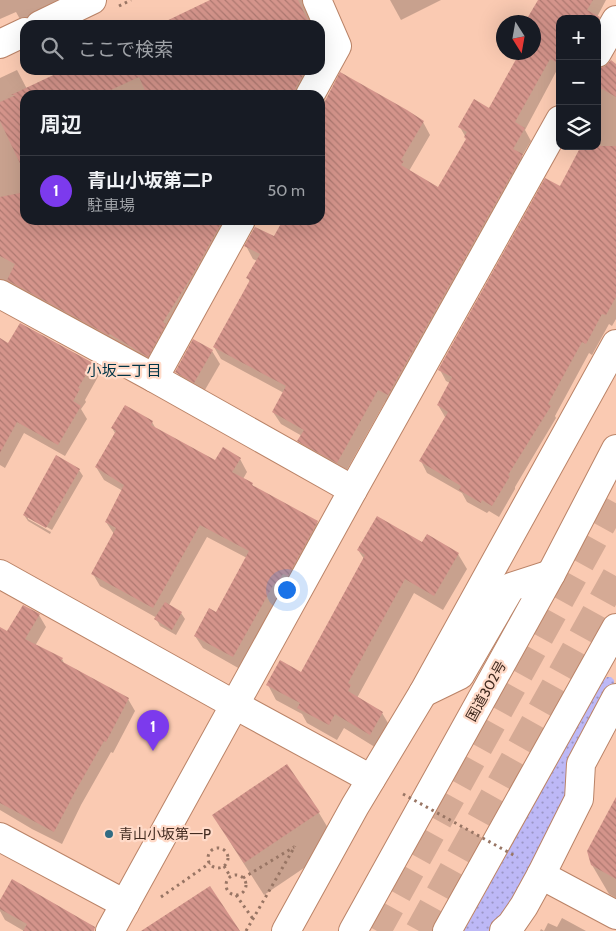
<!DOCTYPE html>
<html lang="ja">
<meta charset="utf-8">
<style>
:root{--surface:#171b24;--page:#242831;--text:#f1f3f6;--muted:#9ea1a6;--line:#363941;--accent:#7c3aed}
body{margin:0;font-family:Cabin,"Noto Sans JP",sans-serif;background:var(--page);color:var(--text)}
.controls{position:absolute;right:15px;top:15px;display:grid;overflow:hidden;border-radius:10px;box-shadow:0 5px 20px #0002}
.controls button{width:45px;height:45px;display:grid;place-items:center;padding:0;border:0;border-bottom:1px solid var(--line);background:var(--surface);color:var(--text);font:25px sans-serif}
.compass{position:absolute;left:496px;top:15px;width:45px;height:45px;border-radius:50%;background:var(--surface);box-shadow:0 5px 20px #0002;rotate:169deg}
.you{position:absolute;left:286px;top:589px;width:18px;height:18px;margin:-12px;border:4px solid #fff;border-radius:50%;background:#1a73e8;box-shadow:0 0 0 8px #1a73e833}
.badge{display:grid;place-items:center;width:32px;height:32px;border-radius:50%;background:var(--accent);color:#fff;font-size:16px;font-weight:700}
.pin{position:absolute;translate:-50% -41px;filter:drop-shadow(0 1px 2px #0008)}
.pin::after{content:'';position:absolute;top:26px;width:18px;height:15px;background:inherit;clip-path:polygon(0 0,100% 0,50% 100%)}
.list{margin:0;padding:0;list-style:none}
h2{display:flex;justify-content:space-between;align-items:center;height:65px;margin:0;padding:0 20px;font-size:21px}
h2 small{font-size:16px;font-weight:400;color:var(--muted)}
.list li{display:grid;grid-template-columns:32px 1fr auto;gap:15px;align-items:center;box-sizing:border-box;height:70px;padding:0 20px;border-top:1px solid var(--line)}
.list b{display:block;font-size:19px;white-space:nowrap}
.list p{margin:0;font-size:16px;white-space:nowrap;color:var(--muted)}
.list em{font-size:16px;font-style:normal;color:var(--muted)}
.icon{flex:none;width:28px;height:28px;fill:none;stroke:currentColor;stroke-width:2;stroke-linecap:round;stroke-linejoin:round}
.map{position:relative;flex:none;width:616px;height:931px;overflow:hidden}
.search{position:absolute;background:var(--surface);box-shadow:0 5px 20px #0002;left:20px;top:20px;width:305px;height:55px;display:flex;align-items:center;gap:12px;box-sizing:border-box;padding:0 18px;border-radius:15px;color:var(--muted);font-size:19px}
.panel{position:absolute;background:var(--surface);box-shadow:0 5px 20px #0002;left:20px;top:90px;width:305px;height:135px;border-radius:15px}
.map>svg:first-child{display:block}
.grass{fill:url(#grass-dots)}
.shadow{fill:#0003}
.building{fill:url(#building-back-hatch)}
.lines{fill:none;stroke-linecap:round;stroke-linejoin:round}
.highway-tunnel{stroke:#d5aa95;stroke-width:28;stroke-dasharray:28 14;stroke-linecap:butt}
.minor-casing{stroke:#ba8367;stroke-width:30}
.highway-casing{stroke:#ba8367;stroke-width:30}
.path{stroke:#987564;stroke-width:3;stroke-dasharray:2.5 4;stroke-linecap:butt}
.minor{stroke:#fff;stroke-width:28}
.highway{stroke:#fff;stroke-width:28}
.path-bridge{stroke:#987564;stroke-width:3;stroke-dasharray:2.5 4;stroke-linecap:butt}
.poi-dot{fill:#306b83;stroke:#ffdac8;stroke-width:2}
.labels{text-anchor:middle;stroke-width:4.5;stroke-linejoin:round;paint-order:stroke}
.street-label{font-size:14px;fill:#422b20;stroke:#ffdac8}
.poi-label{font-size:14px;fill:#422b20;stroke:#ffdac8;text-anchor:start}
.neighbourhood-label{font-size:15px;fill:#003547;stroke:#ffdac8}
</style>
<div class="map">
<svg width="616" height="931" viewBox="0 0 616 931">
<defs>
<pattern id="grass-dots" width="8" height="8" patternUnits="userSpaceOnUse" patternTransform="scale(1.25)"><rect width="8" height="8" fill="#bdb8f6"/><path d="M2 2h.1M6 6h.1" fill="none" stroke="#9b96c7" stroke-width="1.8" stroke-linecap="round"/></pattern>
<pattern id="building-back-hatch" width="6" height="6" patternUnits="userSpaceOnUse" patternTransform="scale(1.25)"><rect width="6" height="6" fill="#d4948b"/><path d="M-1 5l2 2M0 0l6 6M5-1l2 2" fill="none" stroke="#ae7971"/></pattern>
</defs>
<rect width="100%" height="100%" fill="#facab2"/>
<polygon class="grass" points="607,677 611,677 614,680 614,685 575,787 505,921 488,931 464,931 603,681"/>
<g class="shadow">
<polygon points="0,0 66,0 21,21 16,12 0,19"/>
<polygon points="212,0 304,0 309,10 309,19 311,25 164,25"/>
<polygon points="390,0 441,0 401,20"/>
<polygon points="539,0 606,0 596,19 560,19 560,72 557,70 525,130 531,141 522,156 529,168 395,407 385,402 344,475 306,453 299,441 302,436 281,424 273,412 284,393 221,359 214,347 250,283 248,278 257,261 253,259 246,246 274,237 284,220 320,220 320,108 423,122 430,135 409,171 439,188 467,140 460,127 490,110 534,52 534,22 527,22"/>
<polygon points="616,65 616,319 612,326 609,324 592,355 589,353 555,416 556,418 515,487 515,489 499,517 489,511 487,513 467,502 462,493 427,473 421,461 446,418 445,417 438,405 450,383 446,381 440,370 560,188 581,149 577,146 597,146 597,83"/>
<polygon points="17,70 27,89 67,70 320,70 306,95 25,95 25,220 238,220 155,368 0,286 0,78"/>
<polygon points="0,344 9,345 92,363 99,375 85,400 86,402 81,409 87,419 65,456 24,433 5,468 0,465"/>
<polygon points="212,351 220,364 202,395 184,385 177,372"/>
<polygon points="152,422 156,429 215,461 240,459 247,472 243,479 252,484 254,488 317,522 324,535 240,669 203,648 195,636 216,613 247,558 207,537 169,605 181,613 185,619 176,635 160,626 156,619 157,618 100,586 93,574 114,534 106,522 123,491 104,480 96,467 115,433 112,428"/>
<polygon points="79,470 83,476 52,530 28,516 28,519 51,532 50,534 28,521 24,515"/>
<polygon points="422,543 458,554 467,569 443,610 414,593 357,698 382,713 391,728 378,749 344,728 337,740 307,723 302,714 276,700 268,685 302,674 364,559 358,550"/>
<polygon points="39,615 46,627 35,646 62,659 65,665 128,699 135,711 113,753 111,752 81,805 62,844 32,829 0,810 0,629 7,633"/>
<polygon points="287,766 319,813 338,845 264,895 233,847 214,815"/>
<polygon points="616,800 616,898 609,894 592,865"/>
<polygon points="0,902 92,931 24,931 5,920 0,911"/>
<polygon points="562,918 586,931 540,931 541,929 544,931 548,923 557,927"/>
</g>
<g class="building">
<polygon points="210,0 298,0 310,25 158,25"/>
<polygon points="538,0 593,0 587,10 600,17 597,21 597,19 560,19 560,64 550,59 515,122 525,128 513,149 523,154 388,395 378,390 337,463 297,441 304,430 272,412 286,386 213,347 250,280 246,278 260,254 244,246 255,227 274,236 283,220 320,220 320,106 324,103 340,72 407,110 424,121 401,160 404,161 401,165 438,187 466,139 464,137 467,132 458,127 474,99 489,108 520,52 534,52 534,27 536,22 525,22"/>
<polygon points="611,60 616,64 616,97 597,86 597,69 605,66"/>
<polygon points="64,70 306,70 296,87 294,95 147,95 139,77 100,95 25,95 25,174 0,121 0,102 16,95 11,95"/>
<polygon points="581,146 616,146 616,297 606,315 602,314 586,344 582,342 548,404 551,406 508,475 510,476 492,506 482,500 481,503 459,490 461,486 419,461 448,412 437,405 452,377 438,370 545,178 560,186"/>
<polygon points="25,192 25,220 223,220 192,276 163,322 166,324 148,357 110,334 108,335 7,280 15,264 0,256 0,197"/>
<polygon points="20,323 93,363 78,388 80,389 73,401 81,406 58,445 17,422 0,453 0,338 8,343"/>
<polygon points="193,339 213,350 194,383 175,372"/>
<polygon points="125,405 153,421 151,425 215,460 223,447 241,458 232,472 253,483 252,485 318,521 288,576 283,574 276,585 274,584 233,657 194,636 209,608 216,612 249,551 200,525 153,608 91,574 116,528 105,522 124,485 95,467 116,431 111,428"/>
<polygon points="56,455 80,469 46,528 23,515"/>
<polygon points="377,516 422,542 427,534 459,553 434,596 405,579 348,683 351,685 348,691 383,712 370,735 335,714 329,725 297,708 300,703 266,685 280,660 301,672 365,555 357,550"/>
<polygon points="165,602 182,612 172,630 154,619"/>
<polygon points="23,605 40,614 25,639 63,658 61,661 129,698 106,742 104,741 75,792 54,832 0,803 0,627 7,631"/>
<polygon points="287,764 320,812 244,863 212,815"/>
<polygon points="616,797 616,879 591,865 587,851"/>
<polygon points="12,879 95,927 94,931 23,931 27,924 0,909 0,900"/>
<polygon points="210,886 240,931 141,931"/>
</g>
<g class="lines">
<g class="highway-tunnel">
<polyline points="377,931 616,499"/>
<polyline points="419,931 616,576"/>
</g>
<defs>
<g id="minor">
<polyline points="40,25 92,0"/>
<polyline points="0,44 25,32"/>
<polyline points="597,53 616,20"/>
<polyline points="310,95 337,46 317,0"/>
<polyline points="241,220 154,378 353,490"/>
<polyline points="0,294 154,378"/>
<polyline points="0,574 235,705 371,779"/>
<polyline points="423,693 460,675 511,587 551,574"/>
<polyline points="0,837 125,904"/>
<polyline points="541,875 616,915"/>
<polyline points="110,931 353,490 560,120"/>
<polyline points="286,931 355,806 423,693 616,344"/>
<polyline points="504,931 511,925 524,906 541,875 579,799 581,764 616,698"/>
</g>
<g id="highway">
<polyline points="353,931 551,574 616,449"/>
<polyline points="447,931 616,628"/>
</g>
</defs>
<use href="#minor" class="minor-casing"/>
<use href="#highway" class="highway-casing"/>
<g class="path">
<polyline points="119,6 131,0"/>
<circle cx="218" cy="858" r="10"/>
<polyline points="224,866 230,876"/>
<circle cx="236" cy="885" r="10"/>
<polyline points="243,878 294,847"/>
<polyline points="236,895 253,919"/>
<polyline points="161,897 210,863"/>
<polyline points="246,931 295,846"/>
</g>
<use href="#minor" class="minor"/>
<use href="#highway" class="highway"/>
<polyline class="path-bridge" points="403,794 517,857"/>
</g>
<circle class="poi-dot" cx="109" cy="834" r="5"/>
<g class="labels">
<g class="street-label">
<text transform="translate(486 691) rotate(-61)" y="5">国道302号</text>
</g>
<g class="poi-label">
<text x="119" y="839">青山小坂第一P</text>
</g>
<g class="neighbourhood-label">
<text x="124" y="376">小坂二丁目</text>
</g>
</g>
</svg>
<div class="controls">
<button>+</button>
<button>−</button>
<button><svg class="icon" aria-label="layers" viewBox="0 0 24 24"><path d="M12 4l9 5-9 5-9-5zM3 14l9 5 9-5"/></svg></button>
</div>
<svg class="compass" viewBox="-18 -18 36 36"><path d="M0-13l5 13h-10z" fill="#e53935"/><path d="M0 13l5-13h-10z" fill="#9ea1a6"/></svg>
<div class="you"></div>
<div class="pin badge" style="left:153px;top:751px">1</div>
<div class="search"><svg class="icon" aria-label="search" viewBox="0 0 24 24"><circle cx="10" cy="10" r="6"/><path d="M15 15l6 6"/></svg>ここで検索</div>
<section class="panel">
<h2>周辺<small></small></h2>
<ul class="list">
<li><span class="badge">1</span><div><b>青山小坂第二P</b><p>駐車場</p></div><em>50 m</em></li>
</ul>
</section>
</div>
